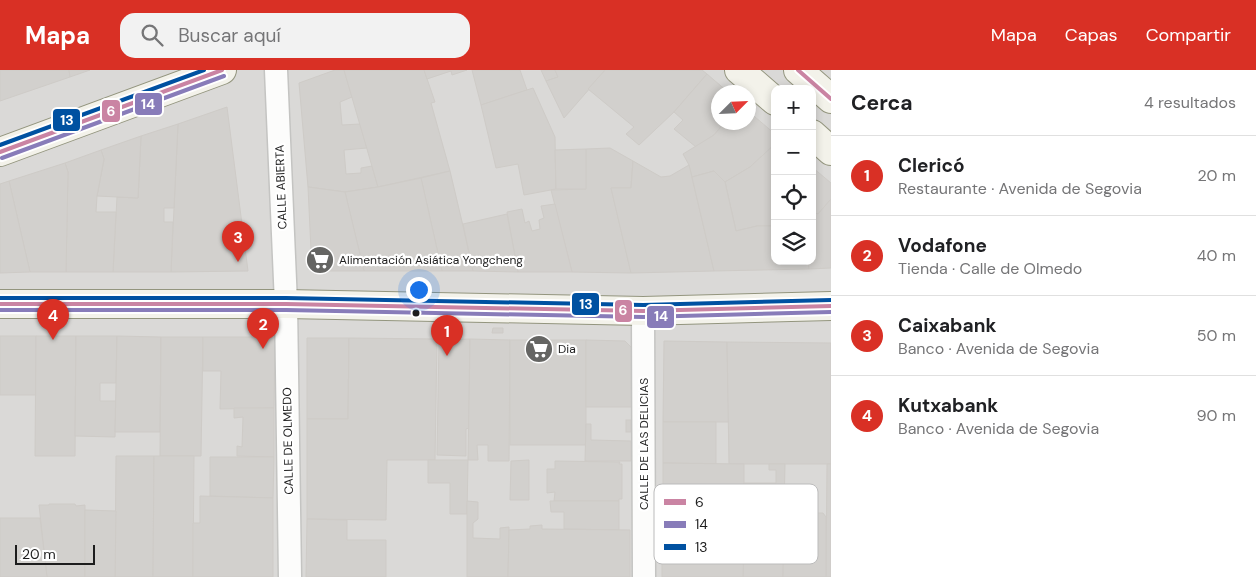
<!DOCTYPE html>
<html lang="es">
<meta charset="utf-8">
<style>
:root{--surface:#fff;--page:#f2f2f2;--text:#202124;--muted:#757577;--line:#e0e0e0;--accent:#d93025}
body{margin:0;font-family:"DM Sans",sans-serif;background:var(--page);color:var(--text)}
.controls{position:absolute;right:15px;top:15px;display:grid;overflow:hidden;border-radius:10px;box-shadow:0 2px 8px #0003}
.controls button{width:45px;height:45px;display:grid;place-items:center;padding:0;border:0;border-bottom:1px solid var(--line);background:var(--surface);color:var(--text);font:25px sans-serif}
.compass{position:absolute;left:711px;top:15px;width:45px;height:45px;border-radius:50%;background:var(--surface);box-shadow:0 2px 8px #0003;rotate:66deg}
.scale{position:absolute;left:15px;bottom:12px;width:80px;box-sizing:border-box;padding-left:5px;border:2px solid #1d1d1d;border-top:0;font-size:14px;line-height:18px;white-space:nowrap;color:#1d1d1d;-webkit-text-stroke:4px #fff;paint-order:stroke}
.you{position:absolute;left:418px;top:219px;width:18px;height:18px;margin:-12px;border:4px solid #fff;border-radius:50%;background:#1a73e8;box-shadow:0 0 0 8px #1a73e833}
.badge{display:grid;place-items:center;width:32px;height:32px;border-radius:50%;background:var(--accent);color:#fff;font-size:16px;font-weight:700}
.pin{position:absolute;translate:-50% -41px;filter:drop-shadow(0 1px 2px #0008)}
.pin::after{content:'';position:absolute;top:26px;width:18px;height:15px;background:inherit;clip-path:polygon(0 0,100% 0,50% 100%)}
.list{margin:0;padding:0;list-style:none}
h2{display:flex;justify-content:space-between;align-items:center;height:65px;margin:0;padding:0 20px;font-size:21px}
h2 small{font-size:16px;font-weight:400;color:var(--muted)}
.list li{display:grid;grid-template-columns:32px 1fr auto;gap:15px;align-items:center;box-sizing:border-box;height:80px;padding:0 20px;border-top:1px solid var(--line)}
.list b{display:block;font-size:19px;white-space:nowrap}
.list p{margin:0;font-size:16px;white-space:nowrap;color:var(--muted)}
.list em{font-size:16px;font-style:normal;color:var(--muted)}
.icon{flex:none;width:28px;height:28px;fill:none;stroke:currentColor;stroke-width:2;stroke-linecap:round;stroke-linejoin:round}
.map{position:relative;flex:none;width:831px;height:507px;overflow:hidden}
header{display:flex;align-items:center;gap:30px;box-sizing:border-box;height:70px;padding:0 25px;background:var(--accent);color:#fff}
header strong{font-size:24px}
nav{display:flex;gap:28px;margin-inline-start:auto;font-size:18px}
.search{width:350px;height:45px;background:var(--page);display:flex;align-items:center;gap:12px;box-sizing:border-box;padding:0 18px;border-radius:15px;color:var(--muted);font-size:19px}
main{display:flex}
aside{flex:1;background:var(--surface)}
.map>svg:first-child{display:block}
.residential{fill:#dad9d7;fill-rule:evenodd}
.building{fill:#d2d0cd;stroke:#cecbc7}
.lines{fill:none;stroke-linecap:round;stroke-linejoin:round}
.street-casing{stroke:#c4c4c2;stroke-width:25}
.secondary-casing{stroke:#93957e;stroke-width:30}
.street{stroke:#fcfcfb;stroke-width:22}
.secondary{stroke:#f3f2ea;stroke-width:28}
.bus-1-casing{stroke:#fff;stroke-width:8}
.bus-2-casing{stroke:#fff;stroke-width:8}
.bus-3-casing{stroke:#fff;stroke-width:8}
.bus-1{stroke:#ca84a3;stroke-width:4}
.bus-2{stroke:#887cb9;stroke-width:4}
.bus-3{stroke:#0051a1;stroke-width:4}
.bus-dot{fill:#1d1d1d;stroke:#fff;stroke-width:2}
.labels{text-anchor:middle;stroke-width:4.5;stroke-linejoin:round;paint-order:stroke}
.street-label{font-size:12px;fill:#1d1d1d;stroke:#fff}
.poi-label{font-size:12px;fill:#1d1d1d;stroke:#fff;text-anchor:start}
.key{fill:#fff;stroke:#bbb;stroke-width:1}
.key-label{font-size:14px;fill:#1d1d1d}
.line-badge{stroke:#fff;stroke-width:2}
.badge-label{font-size:14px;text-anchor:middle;font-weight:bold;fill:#fff}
</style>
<header>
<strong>Mapa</strong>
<div class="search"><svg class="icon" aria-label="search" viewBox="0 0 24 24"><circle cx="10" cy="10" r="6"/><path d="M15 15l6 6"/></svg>Buscar aquí</div>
<nav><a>Mapa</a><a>Capas</a><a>Compartir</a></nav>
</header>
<main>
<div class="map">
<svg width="831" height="507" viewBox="0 0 831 507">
<rect width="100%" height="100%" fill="#ebeae6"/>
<path class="residential" d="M0,0H831V507H0ZM775,19H812V191H775ZM718,22H748V52H718Z"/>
<g class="building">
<polygon points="0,0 69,0 70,7 0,31"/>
<polygon points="69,0 90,0 70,7"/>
<polygon points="335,0 344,0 352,27 340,32 342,55 360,54 367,78 344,80 346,104 361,103 361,98 372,96 378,117 345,122 308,117 299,13"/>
<polygon points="344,0 424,0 435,32 431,33 450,101 378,117"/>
<polygon points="424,0 467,0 452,5 451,1 427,9"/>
<polygon points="472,0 520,0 527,20 481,35"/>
<polygon points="541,0 555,0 558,7 546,11"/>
<polygon points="555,0 603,0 605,1 564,48 546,11 558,7"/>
<polygon points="605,0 702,0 707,4 674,42 639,75 626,64 634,57 588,19"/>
<polygon points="707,4 728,22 718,22 718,52 725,52 714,65 696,77 674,59 683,50 674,42"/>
<polygon points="533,18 555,67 556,119 524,125 518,94 496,98 481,35"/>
<polygon points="227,37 248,201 171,202 178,54"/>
<polygon points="748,41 775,64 775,74 750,97 725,112 714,101 692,107 689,95 683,84 714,65 725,52 748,52"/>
<polygon points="178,54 174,138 164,138 164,152 173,152 171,202 113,202 117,127 138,128 141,66"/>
<polygon points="141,66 138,128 97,126 104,89 101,80"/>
<polygon points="775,74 775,156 757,156 736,161 725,112 750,97"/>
<polygon points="610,78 633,91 631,118 611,118 631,203 572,202 551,120 586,119 586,79"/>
<polygon points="586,79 586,119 556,119 555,80"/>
<polygon points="101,80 104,89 97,126 96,142 116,142 113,202 66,202 68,102 65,93"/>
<polygon points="633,91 661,107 670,106 689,95 714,201 631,203 611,118 631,118"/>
<polygon points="65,93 68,102 66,202 30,202 9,111"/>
<polygon points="812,97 831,113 831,129 818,144 812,142"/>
<polygon points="450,101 463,156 473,201 442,201 421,108"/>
<polygon points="714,101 725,112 736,161 757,156 775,156 775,191 808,191 809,199 714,201 692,107"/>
<polygon points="421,108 442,201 364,201 345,122 378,117"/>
<polygon points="9,111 30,202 0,203 0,114"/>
<polygon points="308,117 345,122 364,201 312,201"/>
<polygon points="831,129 831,198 809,199 808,191 812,191 812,142 818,144"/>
<polygon points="555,134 572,202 518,202 507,142 522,139 525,153 529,151 532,161 540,159 539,150 544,148 541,136"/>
<polygon points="507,144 518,202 473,201 463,154"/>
<polygon points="493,258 503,258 503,263 492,263"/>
<rect x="0" y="266" width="36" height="59"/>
<polygon points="36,266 76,266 75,386 35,386"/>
<polygon points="76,266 117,266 116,313 100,313 100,331 116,331 115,367 75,366"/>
<polygon points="117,266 161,267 160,362 115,362"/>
<polygon points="161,267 203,267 201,386 160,386"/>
<polygon points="203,267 275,267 274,338 220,339 221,301 203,301"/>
<polygon points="307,268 349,268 348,349 307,349"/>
<polygon points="349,268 437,269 435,390 387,390 386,450 307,449 307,349 348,349"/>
<polygon points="470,269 469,358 466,359 466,386 437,385 439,270"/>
<polygon points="470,269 510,270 509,391 488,391 488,375 477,375 478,390 468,390"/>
<rect x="510" y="270" width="76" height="105"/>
<polygon points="586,270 625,271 632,278 632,337 586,337"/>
<polygon points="664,271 727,272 729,352 663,352"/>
<polygon points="727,272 831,273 831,394 729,394"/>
<polygon points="234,338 274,338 274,387 237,386 237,376 242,377 243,347 234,348"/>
<rect x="626" y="350" width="5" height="12"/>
<polygon points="663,352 716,352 716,394 663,393"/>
<polygon points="586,354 591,354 591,370 631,371 631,391 585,391"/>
<polygon points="116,386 154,386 153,507 115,507"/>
<polygon points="154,386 194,386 193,507 153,507"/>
<polygon points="210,387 274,387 273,428 210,426"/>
<polygon points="428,390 468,390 467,444 450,444 450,413 428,413"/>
<polygon points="529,390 529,430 510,430 511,391"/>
<polygon points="555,391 620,392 619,394 622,394 622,429 619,429 619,431 554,431 555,422 547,423 547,399 555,399"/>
<polygon points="663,393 744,394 744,434 663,433"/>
<polygon points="769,394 785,394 784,438 769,438 769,452 784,452 783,507 743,507 744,452 757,452 757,438 744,438 744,413 776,413 776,400 769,400"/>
<polygon points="827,394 831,394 831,507 826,507"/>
<polygon points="200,426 273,428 273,507 193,507 193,453 200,453"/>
<polygon points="467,431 478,432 478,449 473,453 473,468 500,469 500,458 509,457 508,507 467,507"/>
<polygon points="550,431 619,431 619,460 564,459 564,442 551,442"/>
<polygon points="49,434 75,434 76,436 85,435 85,507 47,507 39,435 49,435"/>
<polygon points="85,440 116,441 115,507 85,507"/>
<polygon points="787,443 823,443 826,447 826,507 783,507 784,452 784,446"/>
<polygon points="0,448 40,448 47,507 0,507"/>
<polygon points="307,449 347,450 347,470 386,470 386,507 306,507"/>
<polygon points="542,455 542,459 630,460 630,507 508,507 509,460 530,459 530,456"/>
<polygon points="662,472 744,474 743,507 662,507"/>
</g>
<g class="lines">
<defs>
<g id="street">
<polyline points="276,0 286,234 290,507"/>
<polyline points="643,241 644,507"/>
</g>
<g id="secondary">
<polyline points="739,0 775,31"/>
<polyline points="798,0 831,29"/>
<polyline points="812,64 831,81"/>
<polyline points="0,82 222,0"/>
<polyline points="0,234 286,234 643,241 831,236"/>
</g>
</defs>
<use href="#street" class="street-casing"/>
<use href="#secondary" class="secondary-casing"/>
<use href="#street" class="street"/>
<use href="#secondary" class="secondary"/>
<defs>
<g id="bus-1">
<polyline points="798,0 831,29"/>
<polyline points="0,82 222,0"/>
<polyline points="0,234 286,234 643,241 831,236"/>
</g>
<g id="bus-2">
<polyline points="2,88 224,6"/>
<polyline points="0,240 286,240 643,247 831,242"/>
</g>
<g id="bus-3">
<polyline points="0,75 204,0"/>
<polyline points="0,228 286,228 643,235 831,230"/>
</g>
</defs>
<use href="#bus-1" class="bus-1-casing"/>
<use href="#bus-2" class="bus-2-casing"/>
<use href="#bus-3" class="bus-3-casing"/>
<use href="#bus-1" class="bus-1"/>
<use href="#bus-2" class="bus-2"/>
<use href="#bus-3" class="bus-3"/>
</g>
<defs>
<symbol id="supermarket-disc" viewBox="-11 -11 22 22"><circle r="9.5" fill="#656563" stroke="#fff"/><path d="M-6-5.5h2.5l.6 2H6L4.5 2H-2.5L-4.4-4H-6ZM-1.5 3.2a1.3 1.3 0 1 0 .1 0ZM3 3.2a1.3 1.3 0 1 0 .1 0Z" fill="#fff"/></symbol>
</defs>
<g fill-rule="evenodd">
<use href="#supermarket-disc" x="304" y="174" width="32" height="32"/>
<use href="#supermarket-disc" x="523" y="263" width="32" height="32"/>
</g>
<circle class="bus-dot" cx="416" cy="243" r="4.5"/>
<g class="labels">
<g class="street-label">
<text transform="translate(281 117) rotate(-92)" y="4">CALLE ABIERTA</text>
<text transform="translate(288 371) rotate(-91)" y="4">CALLE DE OLMEDO</text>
<text transform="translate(644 374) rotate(-90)" y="4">CALLE DE LAS DELICIAS</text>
</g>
<g class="poi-label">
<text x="339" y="194">Alimentación Asiática Yongcheng</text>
<text x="558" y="283">Dia</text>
</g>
</g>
<rect x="654" y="414" width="164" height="80" rx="8" class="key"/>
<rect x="664" y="429" width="22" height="6" fill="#ca84a3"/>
<rect x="664" y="451" width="22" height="7" fill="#887cb9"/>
<rect x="664" y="474" width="22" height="6" fill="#0051a1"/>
<g class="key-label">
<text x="695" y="437">6</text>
<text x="695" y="459">14</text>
<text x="695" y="482">13</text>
</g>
<g class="line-badge">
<rect x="134" y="22" width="29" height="24" rx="5" fill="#887cb9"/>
<rect x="101" y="29" width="20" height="24" rx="5" fill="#ca84a3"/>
<rect x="52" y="38" width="29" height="24" rx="5" fill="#0051a1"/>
<rect x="571" y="222" width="29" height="24" rx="5" fill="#0051a1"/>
<rect x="614" y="229" width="19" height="24" rx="5" fill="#ca84a3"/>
<rect x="646" y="235" width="29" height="24" rx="5" fill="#887cb9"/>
</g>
<g class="badge-label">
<text x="148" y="39">14</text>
<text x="111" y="46">6</text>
<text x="67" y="55">13</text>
<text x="586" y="239">13</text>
<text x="623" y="245">6</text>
<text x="661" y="251">14</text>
</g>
</svg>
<div class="controls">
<button>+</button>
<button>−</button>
<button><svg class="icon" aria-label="locate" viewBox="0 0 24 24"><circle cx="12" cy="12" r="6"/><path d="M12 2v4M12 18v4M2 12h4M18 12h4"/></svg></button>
<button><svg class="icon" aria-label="layers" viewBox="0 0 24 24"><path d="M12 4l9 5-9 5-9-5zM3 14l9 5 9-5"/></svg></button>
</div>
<svg class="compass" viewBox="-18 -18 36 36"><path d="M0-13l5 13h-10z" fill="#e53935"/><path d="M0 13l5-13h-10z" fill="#757577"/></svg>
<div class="scale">20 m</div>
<div class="you"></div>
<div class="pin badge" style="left:447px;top:286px">1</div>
<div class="pin badge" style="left:263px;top:279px">2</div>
<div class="pin badge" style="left:238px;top:192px">3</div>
<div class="pin badge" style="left:53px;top:270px">4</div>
</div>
<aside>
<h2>Cerca<small>4 resultados</small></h2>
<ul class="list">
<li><span class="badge">1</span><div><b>Clericó</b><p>Restaurante · Avenida de Segovia</p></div><em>20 m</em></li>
<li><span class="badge">2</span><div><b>Vodafone</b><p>Tienda · Calle de Olmedo</p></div><em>40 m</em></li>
<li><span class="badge">3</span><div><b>Caixabank</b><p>Banco · Avenida de Segovia</p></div><em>50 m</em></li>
<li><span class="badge">4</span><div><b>Kutxabank</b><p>Banco · Avenida de Segovia</p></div><em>90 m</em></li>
</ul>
</aside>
</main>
